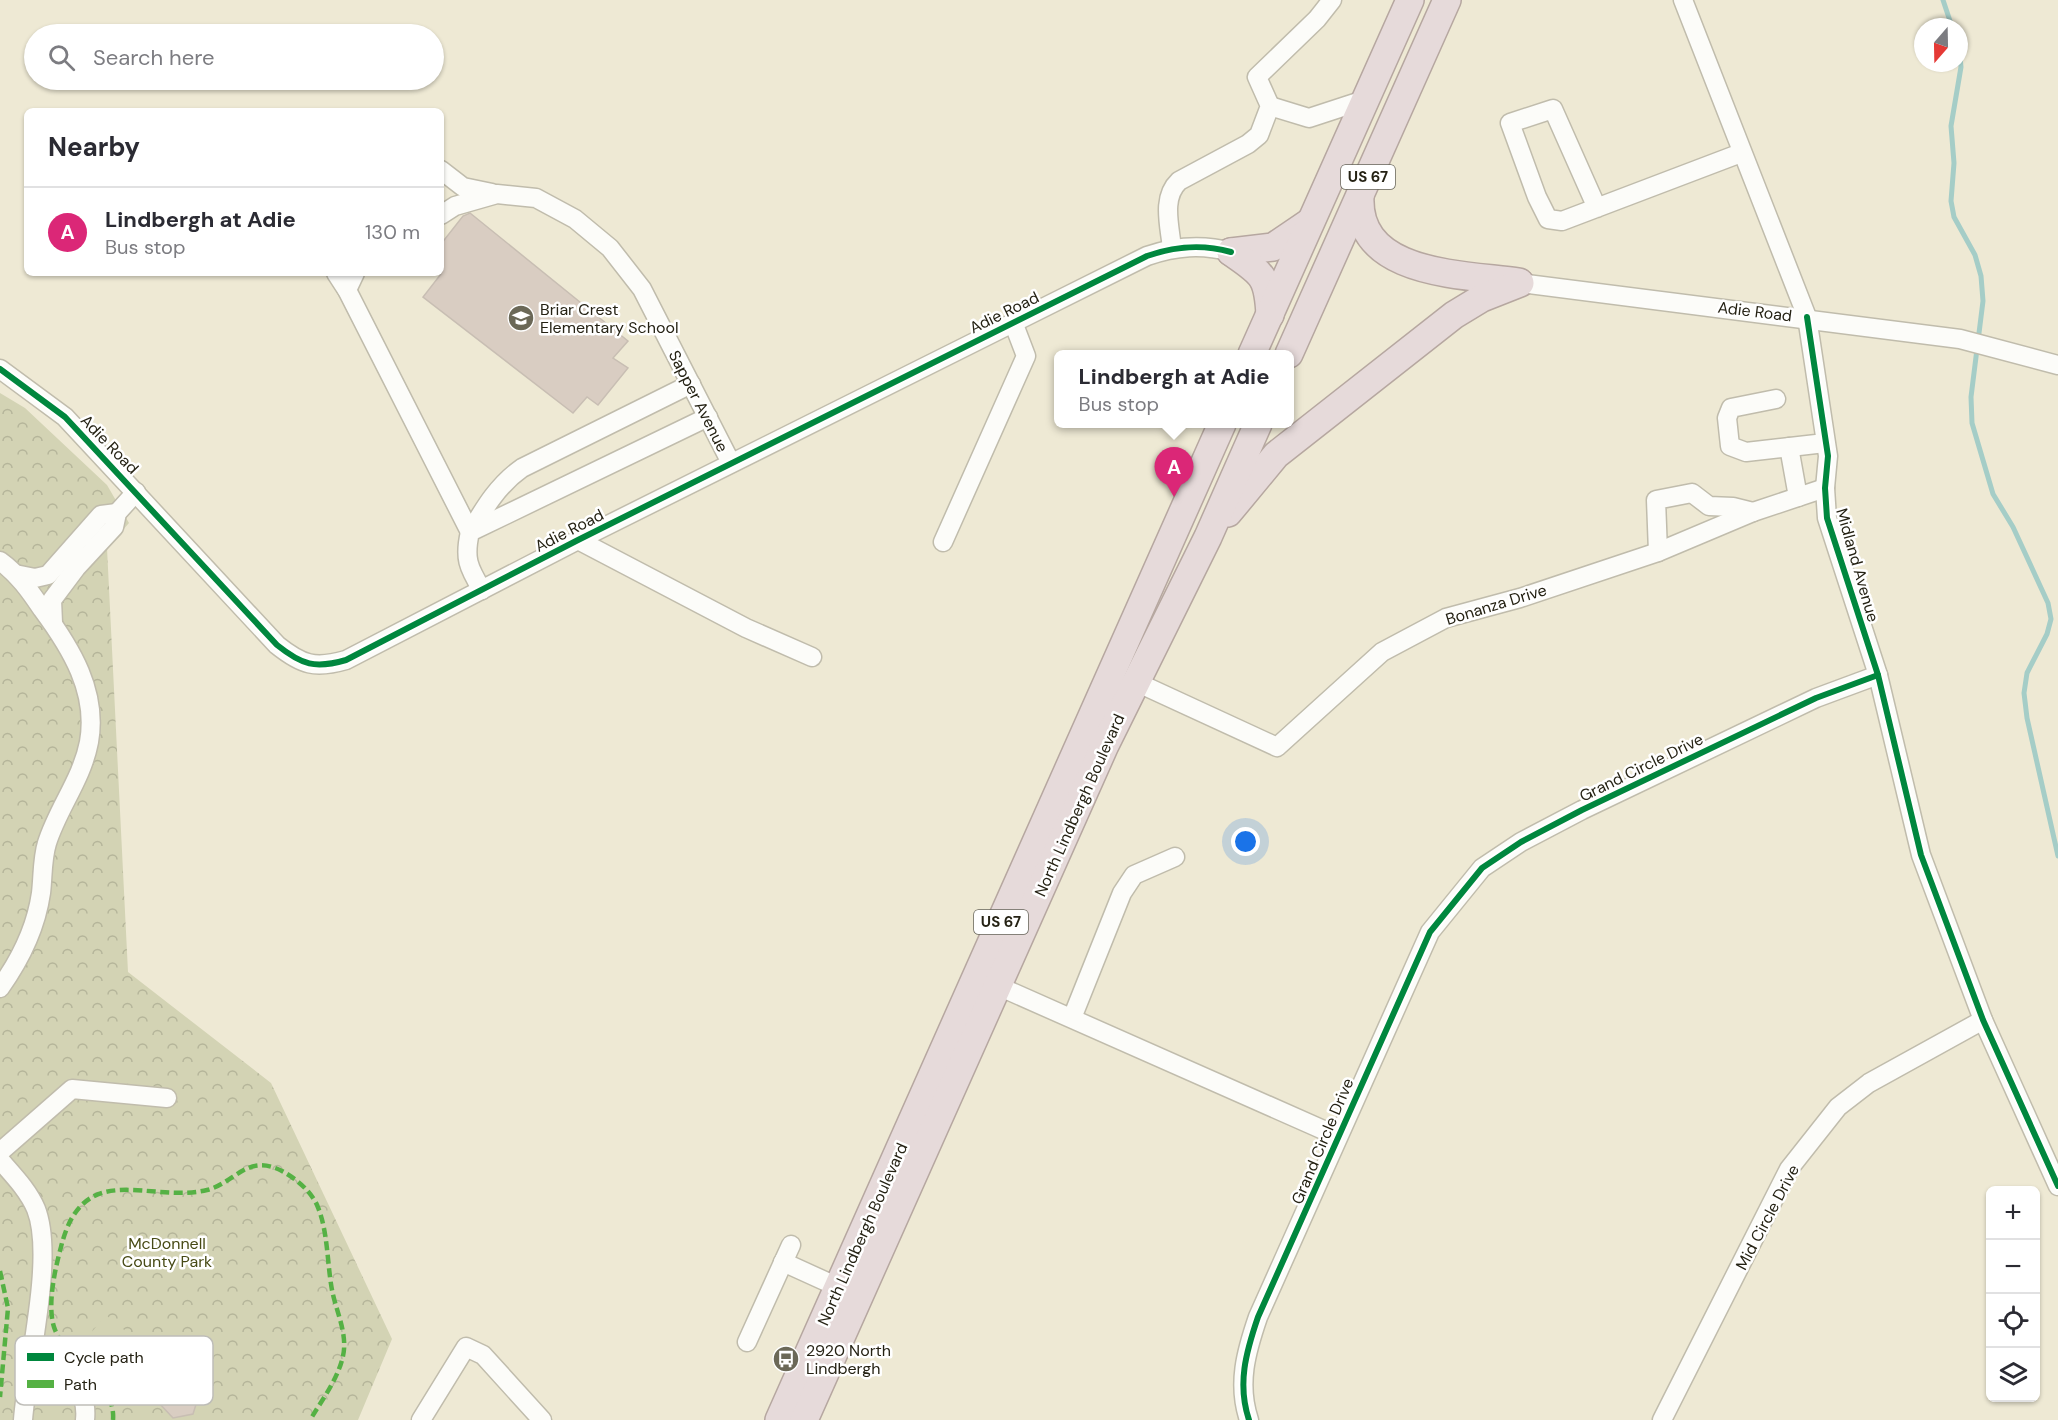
<!DOCTYPE html>
<meta charset="utf-8">
<style>
:root{--surface:#fff;--page:#f7f7f7;--text:#2b2b33;--muted:#7c7c81;--line:#e1e1e2;--accent:#db2777}
body{margin:0;font-family:"DM Sans",sans-serif;background:var(--page);color:var(--text)}
.controls{position:absolute;right:18px;bottom:18px;display:grid;overflow:hidden;border-radius:9px;box-shadow:0 2px 4px #0004}
.controls button{width:54px;height:54px;display:grid;place-items:center;padding:0;border:0;border-bottom:2px solid var(--line);background:var(--surface);color:var(--text);font:30px sans-serif}
.compass{position:absolute;left:1914px;top:18px;width:54px;height:54px;border-radius:50%;background:var(--surface);box-shadow:0 2px 4px #0004;rotate:200deg}
.you{position:absolute;left:1246px;top:842px;width:21px;height:21px;margin:-15px;border:4px solid #fff;border-radius:50%;background:#1a73e8;box-shadow:0 0 0 9px #1a73e833}
.badge{display:grid;place-items:center;width:39px;height:39px;border-radius:50%;background:var(--accent);color:#fff;font-size:20px;font-weight:700}
.pin{position:absolute;translate:-50% -50px;filter:drop-shadow(0 2px 3px #0008)}
.pin::after{content:'';position:absolute;top:32px;width:21px;height:18px;background:inherit;clip-path:polygon(0 0,100% 0,50% 100%)}
.popup{position:absolute;left:1054px;top:350px;width:240px;height:78px;box-sizing:border-box;display:grid;place-content:center;border-radius:9px;background:var(--surface);filter:drop-shadow(0 2px 4px #0005);font-size:20px;white-space:nowrap;color:var(--muted)}
.popup b{font-size:22px;color:var(--text)}
.popup::after{content:'';position:absolute;left:50%;top:100%;margin-left:-12px;border:12px solid transparent;border-top-color:var(--surface)}
.list{margin:0;padding:0;list-style:none}
h2{display:flex;justify-content:space-between;align-items:center;height:78px;margin:0;padding:0 24px;font-size:26px}
h2 small{font-size:20px;font-weight:400;color:var(--muted)}
.list li{display:grid;grid-template-columns:39px 1fr auto;gap:18px;align-items:center;box-sizing:border-box;height:90px;padding:0 24px;border-top:2px solid var(--line)}
.list b{display:block;font-size:22px;white-space:nowrap}
.list p{margin:0;font-size:20px;white-space:nowrap;color:var(--muted)}
.list em{font-size:20px;font-style:normal;color:var(--muted)}
.icon{flex:none;width:33px;height:33px;fill:none;stroke:currentColor;stroke-width:2;stroke-linecap:round;stroke-linejoin:round}
.map{position:relative;flex:none;width:2058px;height:1420px;overflow:hidden}
.search{position:absolute;background:var(--surface);box-shadow:0 2px 4px #0004;left:24px;top:24px;width:420px;height:66px;display:flex;align-items:center;gap:15px;box-sizing:border-box;padding:0 21px;border-radius:33px;color:var(--muted);font-size:22px}
.panel{position:absolute;background:var(--surface);box-shadow:0 2px 4px #0004;left:24px;top:108px;width:420px;height:168px;border-radius:9px}
.map>svg:first-child{display:block}
.forest{fill:url(#forest-crowns)}
.pitch{fill:#d3d3b4}
.lines{fill:none;stroke-linecap:round;stroke-linejoin:round}
.stream{stroke:#a5cdc7;stroke-width:5}
.building{fill:#d9cdc2;stroke:#c8beb3;stroke-width:1.5}
.minor-casing{stroke:#c0bcac;stroke-width:21}
.highway-casing{stroke:#b6a7a0;stroke-width:30}
.minor{stroke:#fcfcf9;stroke-width:18}
.highway{stroke:#e6dada;stroke-width:27}
.quiet{stroke:#55b144;stroke-width:4.5;stroke-dasharray:9 4.5;stroke-linecap:butt}
.cycleway-casing{stroke:#fff;stroke-width:10}
.cycleway{stroke:#00873e;stroke-width:6}
.labels{text-anchor:middle;stroke-width:5;stroke-linejoin:round;paint-order:stroke}
.shield{fill:#fff;stroke:#66645a;stroke-width:1.5}
.shield-label{font-size:15px;font-weight:bold;fill:#252214}
.poi-label{font-size:16px;fill:#252214;stroke:#fff;text-anchor:start}
.street-label{font-size:16px;fill:#252214;stroke:#fff}
.park-label{font-size:16px;fill:#474a15;stroke:#fff}
.key{fill:#fff;stroke:#bebdb8;stroke-width:1.5}
.key-label{font-size:16px;fill:#252214}
</style>
<div class="map">
<svg width="2058" height="1420" viewBox="0 0 2058 1420">
<defs>
<pattern id="forest-crowns" width="20" height="18" patternUnits="userSpaceOnUse" patternTransform="scale(1.5)"><rect width="20" height="18" fill="#d3d3b4"/><path d="M2 6a3 3 0 1 1 6 0M12 15a3 3 0 1 1 6 0" fill="none" stroke="#b5b59a"/></pattern>
</defs>
<rect width="100%" height="100%" fill="#eee9d4"/>
<polygon class="forest" points="0,393 25,408 107,485 129,523 107,548 128,972 271,1083 392,1339 358,1420 0,1420"/>
<polygon class="pitch" points="106,1315 145,1347 128,1367 89,1335"/>
<g class="lines">
<g class="stream">
<polyline points="1943,0 1952,27"/>
<polyline points="1959,48 1961,67 1951,126 1954,163 1951,201 1954,217 1975,255 1981,276 1983,301 1971,397 1972,423 1993,494 2013,527 2048,603 2051,619 2047,634 2027,673 2024,693 2027,718 2058,856"/>
</g>
</g>
<g class="building">
<polygon points="470,213 628,341 613,358 628,368 598,405 587,397 573,413 423,297 441,274 441,244 463,216"/>
<polygon points="186,1378 199,1395 193,1414 173,1418 159,1403 165,1383"/>
</g>
<g class="lines">
<defs>
<g id="minor">
<polyline points="1683,0 1807,317 1828,456 1825,488 1827,518 1878,675 1921,855 1983,1020 2058,1186"/>
<polyline points="1270,106 1309,118 1364,100"/>
<polyline points="441,170 463,187 492,193"/>
<polyline points="1597,208 1553,109 1510,123 1537,197 1548,219 1562,221 1741,153"/>
<polyline points="441,215 455,206 497,194 536,198 575,219 610,248 642,289 731,463"/>
<path d="M1172,249C1170,226 1161,198 1179,181L1248,144L1259,135L1270,106L1257,77L1317,19L1332,0"/>
<polyline points="336,273 347,290 470,532"/>
<polyline points="1520,283 1960,339 2058,365"/>
<polyline points="347,290 355,273"/>
<path d="M0,369L65,417L277,645C302,665 315,669 346,660L578,540L1147,256C1176,246 1202,244 1231,252"/>
<polyline points="1776,399 1731,408 1727,418 1730,446 1746,452 1825,443"/>
<polyline points="1789,447 1798,497"/>
<path d="M470,532C485,507 498,485 522,468L691,384"/>
<polyline points="578,540 746,628 812,657"/>
<polyline points="943,542 1026,356 1013,322"/>
<polyline points="1658,552 1656,500 1692,493 1709,506 1733,507 1753,512"/>
<path d="M0,561C18,574 30,591 42,609C71,648 98,692 89,742C82,779 58,808 47,843C42,859 43,877 41,893C36,928 20,960 0,988"/>
<polyline points="15,574 35,578 48,575 101,515 117,513"/>
<path d="M482,590C468,567 464,558 470,532L708,417"/>
<polyline points="53,623 52,600 76,568 114,527 117,513 136,492"/>
<polyline points="1136,682 1277,747 1382,652 1446,618 1520,598 1658,552 1753,512 1825,488"/>
<polyline points="998,986 1337,1136"/>
<polyline points="1072,1018 1122,893 1134,875 1175,857"/>
<polyline points="0,1152 72,1089 167,1098"/>
<path d="M0,1160C13,1175 28,1190 36,1209C55,1257 27,1365 23,1420"/>
<polyline points="783,1262 838,1287"/>
<polyline points="747,1342 791,1245"/>
<path d="M30,1366C60,1377 89,1381 85,1420"/>
<polyline points="421,1420 466,1347 483,1355 542,1420"/>
<path d="M1249,1420C1237,1384 1246,1352 1258,1317L1430,932L1482,868L1521,842L1582,810L1816,698L1878,675"/>
<polyline points="1662,1420 1789,1169 1838,1107 1869,1083 1983,1020"/>
</g>
<g id="highway">
<path d="M1360,196C1356,276 1462,274 1519,282"/>
<polyline points="1231,252 1273,247 1310,222"/>
<path d="M1231,252C1262,274 1268,275 1270,315"/>
<polyline points="1252,354 1410,0"/>
<polyline points="1289,354 1447,0"/>
<polyline points="1228,513 1276,455 1454,315 1482,298 1520,283"/>
<polyline points="779,1420 1222,424"/>
<polyline points="804,1420 1105,745 1208,537 1258,424"/>
</g>
</defs>
<use href="#minor" class="minor-casing"/>
<use href="#highway" class="highway-casing"/>
<use href="#minor" class="minor"/>
<use href="#highway" class="highway"/>
<g class="quiet">
<polyline points="0,1271 8,1308 0,1397"/>
<path d="M113,1420C116,1380 66,1363 54,1327C47,1305 55,1269 61,1247C83,1157 149,1204 207,1190C235,1183 247,1153 282,1171C295,1178 310,1190 317,1205C328,1230 327,1263 332,1290C336,1311 348,1334 343,1356C338,1379 322,1400 310,1420"/>
</g>
<defs>
<g id="cycleway">
<polyline points="1807,317 1828,456 1825,488 1827,518 1878,675 1921,855 1983,1020 2058,1186"/>
<path d="M0,369L65,417L277,645C302,665 315,669 346,660L578,540L1147,256C1176,246 1202,244 1231,252"/>
<path d="M1249,1420C1237,1384 1246,1352 1258,1317L1430,932L1482,868L1521,842L1582,810L1816,698L1878,675"/>
</g>
</defs>
<use href="#cycleway" class="cycleway-casing"/>
<use href="#cycleway" class="cycleway"/>
</g>
<defs>
<symbol id="school-disc" viewBox="-11 -11 22 22"><circle r="9.5" fill="#6b6857" stroke="#fff"/><path d="M0-5L7-2L0 1L-7-2ZM-4 1L0 2.5L4 1V4Q0 6-4 4Z" fill="#fff"/></symbol>
<symbol id="bus-disc" viewBox="-11 -11 22 22"><circle r="9.5" fill="#6b6857" stroke="#fff"/><path d="M-5-6H5V4H4V6H2V4H-2V6H-4V4H-5ZM-3.5-4V0h7V-4ZM-3.5 1.2v1.5H-2V1.2ZM2 1.2v1.5H3.5V1.2Z" fill="#fff"/></symbol>
</defs>
<g fill-rule="evenodd">
<use href="#school-disc" x="506" y="303" width="30" height="30"/>
<use href="#bus-disc" x="771" y="1344" width="30" height="30"/>
</g>
<g class="labels">
<g class="shield">
<rect x="1341" y="165" width="54" height="24" rx="4.5"/>
<rect x="974" y="910" width="54" height="24" rx="4.5"/>
</g>
<g class="shield-label">
<text x="1368" y="182">US 67</text>
<text x="1001" y="927">US 67</text>
</g>
<g class="poi-label">
<text x="540" y="315">Briar Crest<tspan x="540" dy="18">Elementary School</tspan></text>
<text x="806" y="1356">2920 North<tspan x="806" dy="18">Lindbergh</tspan></text>
</g>
<g class="street-label">
<text transform="translate(1755 311) rotate(7)" y="6">Adie Road</text>
<text transform="translate(1004 312) rotate(-26)" y="6">Adie Road</text>
<text transform="translate(699 401) rotate(63)" y="6">Sapper Avenue</text>
<text transform="translate(110 444) rotate(46)" y="6">Adie Road</text>
<text transform="translate(569 530) rotate(-27)" y="6">Adie Road</text>
<text transform="translate(1858 565) rotate(74)" y="6">Midland Avenue</text>
<text transform="translate(1496 604) rotate(-17)" y="6">Bonanza Drive</text>
<text transform="translate(1641 767) rotate(-26)" y="6">Grand Circle Drive</text>
<text transform="translate(1079 805) rotate(-66)" y="6">North Lindbergh Boulevard</text>
<text transform="translate(1322 1141) rotate(-67)" y="6">Grand Circle Drive</text>
<text transform="translate(1767 1217) rotate(-62)" y="6">Mid Circle Drive</text>
<text transform="translate(862 1234) rotate(-66)" y="6">North Lindbergh Boulevard</text>
</g>
<g class="park-label">
<text x="167" y="1249">McDonnell<tspan x="167" dy="18">County Park</tspan></text>
</g>
</g>
<rect x="15" y="1336" width="198" height="69" rx="9" class="key"/>
<rect x="27" y="1353" width="27" height="8" fill="#00873e"/>
<rect x="27" y="1380" width="27" height="8" fill="#55b144"/>
<g class="key-label">
<text x="64" y="1363">Cycle path</text>
<text x="64" y="1390">Path</text>
</g>
</svg>
<div class="controls">
<button>+</button>
<button>−</button>
<button><svg class="icon" aria-label="locate" viewBox="0 0 24 24"><circle cx="12" cy="12" r="6"/><path d="M12 2v4M12 18v4M2 12h4M18 12h4"/></svg></button>
<button><svg class="icon" aria-label="layers" viewBox="0 0 24 24"><path d="M12 4l9 5-9 5-9-5zM3 14l9 5 9-5"/></svg></button>
</div>
<svg class="compass" viewBox="-18 -18 36 36"><path d="M0-13l5 13h-10z" fill="#e53935"/><path d="M0 13l5-13h-10z" fill="#7c7c81"/></svg>
<div class="you"></div>
<div class="pin badge" style="left:1174px;top:497px">A</div>
<div class="popup"><b>Lindbergh at Adie</b>Bus stop</div>
<div class="search"><svg class="icon" aria-label="search" viewBox="0 0 24 24"><circle cx="10" cy="10" r="6"/><path d="M15 15l6 6"/></svg>Search here</div>
<section class="panel">
<h2>Nearby<small></small></h2>
<ul class="list">
<li><span class="badge">A</span><div><b>Lindbergh at Adie</b><p>Bus stop</p></div><em>130 m</em></li>
</ul>
</section>
</div>
